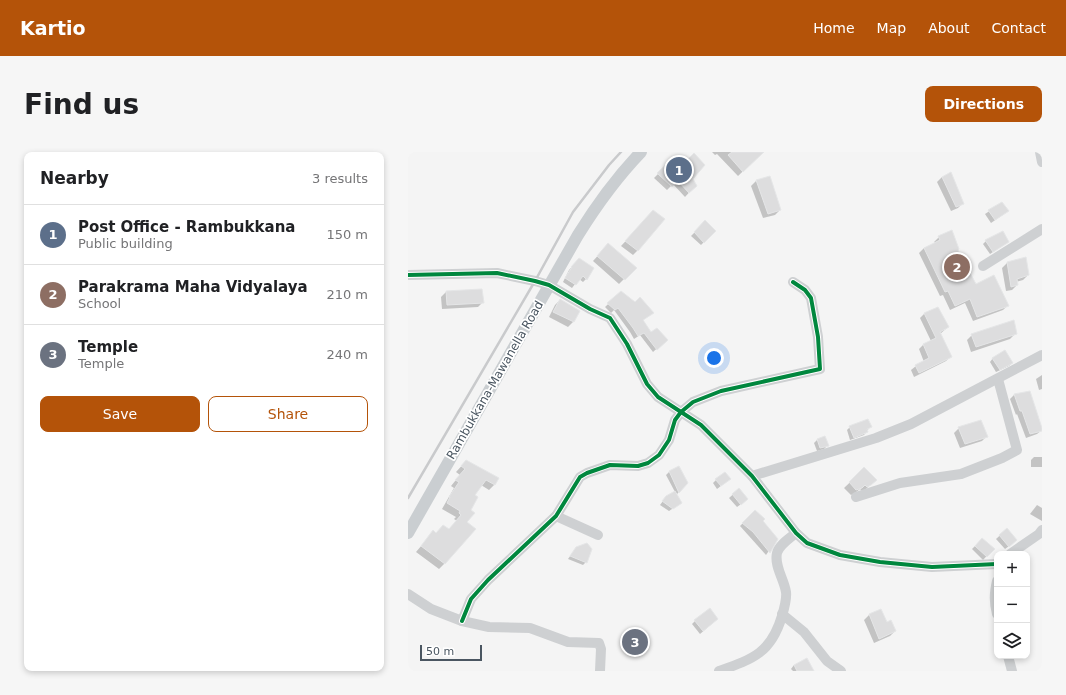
<!DOCTYPE html>
<meta charset="utf-8">
<style>
:root{--surface:#fff;--page:#f6f6f6;--text:#202124;--muted:#757577;--line:#e0e0e0;--accent:#b45309}
body{margin:0;font-family:"DejaVu Sans",sans-serif;background:var(--page);color:var(--text)}
.controls{position:absolute;right:12px;bottom:12px;display:grid;overflow:hidden;border-radius:8px;box-shadow:0 2px 6px #0003}
.controls button{width:36px;height:36px;display:grid;place-items:center;padding:0;border:0;border-bottom:1px solid var(--line);background:var(--surface);color:var(--text);font:20px sans-serif}
.scale{position:absolute;left:12px;bottom:10px;width:62px;box-sizing:border-box;padding-left:4px;border:2px solid #4a5661;border-top:0;font-size:11px;line-height:14px;white-space:nowrap;color:#4a5661;-webkit-text-stroke:3px #fff;paint-order:stroke}
.you{position:absolute;left:306px;top:206px;width:14px;height:14px;margin:-10px;border:3px solid #fff;border-radius:50%;background:#1a73e8;box-shadow:0 0 0 6px #1a73e833}
.badge{display:grid;place-items:center;width:26px;height:26px;border-radius:50%;background:var(--accent);color:#fff;font-size:13px;font-weight:700}
.pin{position:absolute;translate:-50% -50%;border:2px solid #fff;box-shadow:0 1px 4px #0006}
.list{margin:0;padding:0;list-style:none}
h2{display:flex;justify-content:space-between;align-items:center;height:52px;margin:0;padding:0 16px;font-size:17px}
h2 small{font-size:13px;font-weight:400;color:var(--muted)}
.list li{display:grid;grid-template-columns:26px 1fr auto;gap:12px;align-items:center;box-sizing:border-box;height:60px;padding:0 16px;border-top:1px solid var(--line)}
.list b{display:block;font-size:15px;white-space:nowrap}
.list p{margin:0;font-size:13px;white-space:nowrap;color:var(--muted)}
.list em{font-size:13px;font-style:normal;color:var(--muted)}
.actions{display:flex;gap:8px;padding:12px 16px}
.actions a{flex:1;padding:9px 0;border:1px solid var(--accent);border-radius:8px;text-align:center;font-size:14px;color:var(--accent)}
.actions .main{background:var(--accent);color:#fff}
.icon{flex:none;width:22px;height:22px;fill:none;stroke:currentColor;stroke-width:2;stroke-linecap:round;stroke-linejoin:round}
.map{position:relative;flex:none;width:634px;height:519px;overflow:hidden;border-radius:8px}
header{display:flex;align-items:center;gap:24px;box-sizing:border-box;height:56px;padding:0 20px;background:var(--accent);color:#fff}
header strong{font-size:19px}
nav{display:flex;gap:22px;margin-inline-start:auto;font-size:14px}
.intro{display:flex;align-items:center;justify-content:space-between;box-sizing:border-box;height:96px;padding:0 24px}
h1{margin:0;font-size:28px}
.button{padding:10px 18px;border-radius:8px;background:var(--accent);color:#fff;font-size:14px;font-weight:700}
main{display:flex;gap:24px;padding:0 24px}
aside{flex:1;background:var(--surface);border-radius:8px;box-shadow:0 2px 6px #0003}
.map>svg:first-child{display:block}
.shadow{fill:#0003}
.building{fill:#ddddde;stroke:#e5e6e7}
.lines{fill:none;stroke-linecap:round;stroke-linejoin:round}
.minor{stroke:#ced0d2;stroke-width:10}
.major{stroke:#caced1;stroke-width:12}
.rail{stroke:#c9cacc;stroke-width:2.5}
.cycleway-casing{stroke:#fff;stroke-width:6}
.cycleway{stroke:#00873e;stroke-width:4}
.labels{text-anchor:middle;stroke-width:3.5;stroke-linejoin:round;paint-order:stroke}
.street-label{font-size:12px;fill:#4a5661;stroke:#fff}
</style>
<header>
<strong>Kartio</strong>
<nav><a>Home</a><a>Map</a><a>About</a><a>Contact</a></nav>
</header>
<div class="intro"><h1>Find us</h1><a class="button">Directions</a></div>
<main>
<aside>
<h2>Nearby<small>3 results</small></h2>
<ul class="list">
<li><span class="badge" style="background:#5c6f8a">1</span><div><b>Post Office - Rambukkana</b><p>Public building</p></div><em>150 m</em></li>
<li><span class="badge" style="background:#8d6e63">2</span><div><b>Parakrama Maha Vidyalaya</b><p>School</p></div><em>210 m</em></li>
<li><span class="badge" style="background:#6b7280">3</span><div><b>Temple</b><p>Temple</p></div><em>240 m</em></li>
</ul>
<div class="actions"><a class="main">Save</a><a>Share</a></div>
</aside>
<div class="map">
<svg width="634" height="519" viewBox="0 0 634 519">
<rect width="100%" height="100%" fill="#f4f4f4"/>
<g class="shadow">
<polygon points="304,0 355,0 330,24 309,2 307,3"/>
<polygon points="265,7 288,33 277,45 265,32 259,38 246,26"/>
<polygon points="362,25 372,58 367,63 355,66 343,34 348,29"/>
<polygon points="534,25 555,51 550,56 543,59 529,30"/>
<polygon points="594,51 596,62 583,71 577,62"/>
<polygon points="240,65 230,98 225,103 213,94"/>
<polygon points="297,70 307,79 293,93 283,84"/>
<polygon points="531,85 549,98 567,134 600,153 595,158 565,169 557,151 542,158 535,143 532,144 511,101 516,96 527,91 526,90"/>
<polygon points="578,89 600,90 582,102 575,92"/>
<polygon points="195,98 227,116 211,132 185,109"/>
<polygon points="171,107 178,127 175,130 171,127 164,136 155,130 161,118"/>
<polygon points="599,111 620,123 615,128 608,130 609,133 604,138 598,139 594,116"/>
<polygon points="38,140 75,150 70,155 34,157 33,145"/>
<polygon points="213,140 227,151 244,161 235,168 243,182 258,188 245,200 232,183 226,187 222,180 206,158 203,161 197,155"/>
<polygon points="152,148 171,159 165,170 160,175 141,165 147,153"/>
<polygon points="530,156 540,175 532,182 543,204 538,209 506,225 503,218 508,214 516,210 511,197 515,193 523,189 512,166 516,162"/>
<polygon points="608,181 602,187 563,200 559,188 564,183"/>
<polygon points="585,206 604,211 601,214 588,220 582,210"/>
<polygon points="634,223 634,237 631,238 628,227"/>
<polygon points="606,243 634,278 629,282 618,286 609,262 608,263 602,247"/>
<polygon points="442,275 462,275 456,283 442,288 439,278"/>
<polygon points="551,276 579,284 574,289 552,296 546,281"/>
<polygon points="417,286 420,293 416,297 409,299 406,291 409,288"/>
<polygon points="626,305 634,305 634,315 623,315 623,308"/>
<polygon points="58,309 87,332 81,338 73,333 65,344 57,370 37,411 31,417 8,400 25,380 28,382 40,378 49,369 46,367 48,365 34,357 46,336 43,334 52,323 48,320"/>
<polygon points="270,315 271,340 268,343 273,351 261,359 252,353 255,349 267,340 258,323 261,320"/>
<polygon points="456,317 467,328 457,338 454,339 452,337 447,341 443,343 436,336"/>
<polygon points="308,328 318,330 309,337 305,331"/>
<polygon points="331,337 336,350 329,355 321,346"/>
<polygon points="629,353 634,356 634,369 622,362"/>
<polygon points="347,359 369,387 358,403 332,374"/>
<polygon points="599,377 605,391 597,397 588,387"/>
<polygon points="574,387 585,397 575,408 564,397"/>
<polygon points="165,400 178,410 175,413 160,407"/>
<polygon points="473,458 478,472 487,479 482,484 466,491 456,468 461,463"/>
<polygon points="287,469 306,470 292,482 284,472"/>
<polygon points="386,513 405,519 385,519 383,517"/>
</g>
<g class="building">
<polygon points="324,0 356,0 335,20 320,3"/>
<polygon points="286,1 297,13 285,27 289,34 281,41 270,29 264,35 249,21 265,6 273,14"/>
<polygon points="543,20 556,52 548,55 534,25"/>
<polygon points="362,24 373,58 360,62 348,28"/>
<polygon points="594,50 601,59 587,68 580,58"/>
<polygon points="245,58 257,67 230,99 217,89"/>
<polygon points="297,68 308,79 296,91 286,80"/>
<polygon points="544,78 551,97 550,98 568,132 586,123 601,154 569,165 562,147 547,154 540,139 537,140 516,96 532,88 530,84"/>
<polygon points="595,79 601,90 585,100 577,88"/>
<polygon points="200,91 229,116 217,128 189,104"/>
<polygon points="618,105 621,123 609,127 610,133 603,135 599,110"/>
<polygon points="171,106 186,116 179,128 175,124 168,133 157,126 164,115 163,115"/>
<polygon points="74,137 76,151 39,153 38,139"/>
<polygon points="213,139 227,150 232,145 246,161 235,168 243,180 249,176 260,188 249,198 236,181 230,184 225,176 210,156 207,158 199,151"/>
<polygon points="152,147 172,159 166,170 145,160"/>
<polygon points="530,155 541,175 532,180 544,205 511,221 507,213 521,206 515,192 528,186 516,161"/>
<polygon points="606,168 609,182 568,195 563,182"/>
<polygon points="597,198 605,211 592,218 584,206"/>
<polygon points="622,239 634,276 634,279 622,282 614,259 612,259 606,242"/>
<polygon points="460,267 464,275 459,277 460,280 446,286 441,274"/>
<polygon points="573,268 580,285 557,292 550,275"/>
<polygon points="417,284 421,294 412,296 409,287"/>
<polygon points="58,308 91,326 87,333 78,328 67,343 70,345 63,358 67,361 59,370 68,377 37,412 13,394 25,378 28,381 35,373 41,377 53,363 51,361 52,359 39,351 42,345 41,345 51,330 47,328 57,317 53,314"/>
<polygon points="271,314 280,331 271,341 261,319"/>
<polygon points="456,315 469,328 463,333 459,335 457,333 454,336 448,338 441,330"/>
<polygon points="317,320 323,327 313,334 307,327"/>
<polygon points="331,336 340,347 333,353 324,342"/>
<polygon points="267,339 274,351 265,357 254,349 258,344"/>
<polygon points="347,358 357,367 355,369 370,387 362,401 345,380 334,371"/>
<polygon points="599,376 609,388 601,395 591,383"/>
<polygon points="574,386 587,397 579,405 567,394"/>
<polygon points="179,391 184,397 179,411 162,404 168,395"/>
<polygon points="302,456 310,467 295,479 286,468"/>
<polygon points="473,457 479,470 483,468 488,479 471,487 461,462"/>
<polygon points="399,506 406,519 389,519 386,513"/>
</g>
<g class="lines">
<g class="minor">
<polyline points="632,0 634,10"/>
<polyline points="575,114 634,77"/>
<polyline points="0,123 89,121 127,129 141,133 182,157 202,166 219,192 239,232 250,245 293,273 344,324 388,381 399,391 432,403 472,410 524,415 589,412"/>
<polyline points="344,324 468,286 503,272 634,203"/>
<polyline points="448,345 492,331 553,322 594,306 609,298 590,227"/>
<polyline points="148,364 190,383"/>
<polyline points="602,402 631,382 634,378"/>
<path d="M589,429C586,442 586,450 589,462"/>
<polyline points="0,442 23,457 54,469 81,475 122,476 160,490 191,491 193,497 192,519"/>
<polyline points="374,462 396,480 419,509 433,519"/>
<polyline points="54,469 63,447 80,428 148,364 172,325 179,321 202,313 230,314 240,311 251,303 261,288 267,268 273,260 285,250 313,239 412,217 410,185 403,146 397,138 385,130"/>
<polyline points="600,504 604,519"/>
<path d="M311,519C345,507 363,501 374,464C376,457 379,447 378,440C376,427 366,414 369,401C371,393 382,386 388,381"/>
</g>
<path class="major" d="M0,381L170,83C188,54 209,25 233,0"/>
<polyline class="rail" points="0,346 127,129 165,60 201,13 213,0"/>
<defs>
<g id="cycleway">
<polyline points="0,123 89,121 127,129 141,133 182,157 202,166 219,192 239,232 250,245 293,273 344,324 388,381 399,391 432,403 472,410 524,415 589,412"/>
<polyline points="54,469 63,447 80,428 148,364 172,325 179,321 202,313 230,314 240,311 251,303 261,288 267,268 273,260 285,250 313,239 412,217 410,185 403,146 397,138 385,130"/>
</g>
</defs>
<use href="#cycleway" class="cycleway-casing"/>
<use href="#cycleway" class="cycleway"/>
</g>
<g class="labels">
<g class="street-label">
<text transform="translate(87 228) rotate(-60)" y="4">Rambukkana-Mawanella Road</text>
</g>
</g>
</svg>
<div class="controls">
<button>+</button>
<button>−</button>
<button><svg class="icon" aria-label="layers" viewBox="0 0 24 24"><path d="M12 4l9 5-9 5-9-5zM3 14l9 5 9-5"/></svg></button>
</div>
<div class="scale">50 m</div>
<div class="you"></div>
<div class="pin badge" style="left:271px;top:18px;background:#5c6f8a">1</div>
<div class="pin badge" style="left:549px;top:115px;background:#8d6e63">2</div>
<div class="pin badge" style="left:227px;top:490px;background:#6b7280">3</div>
</div>
</main>
